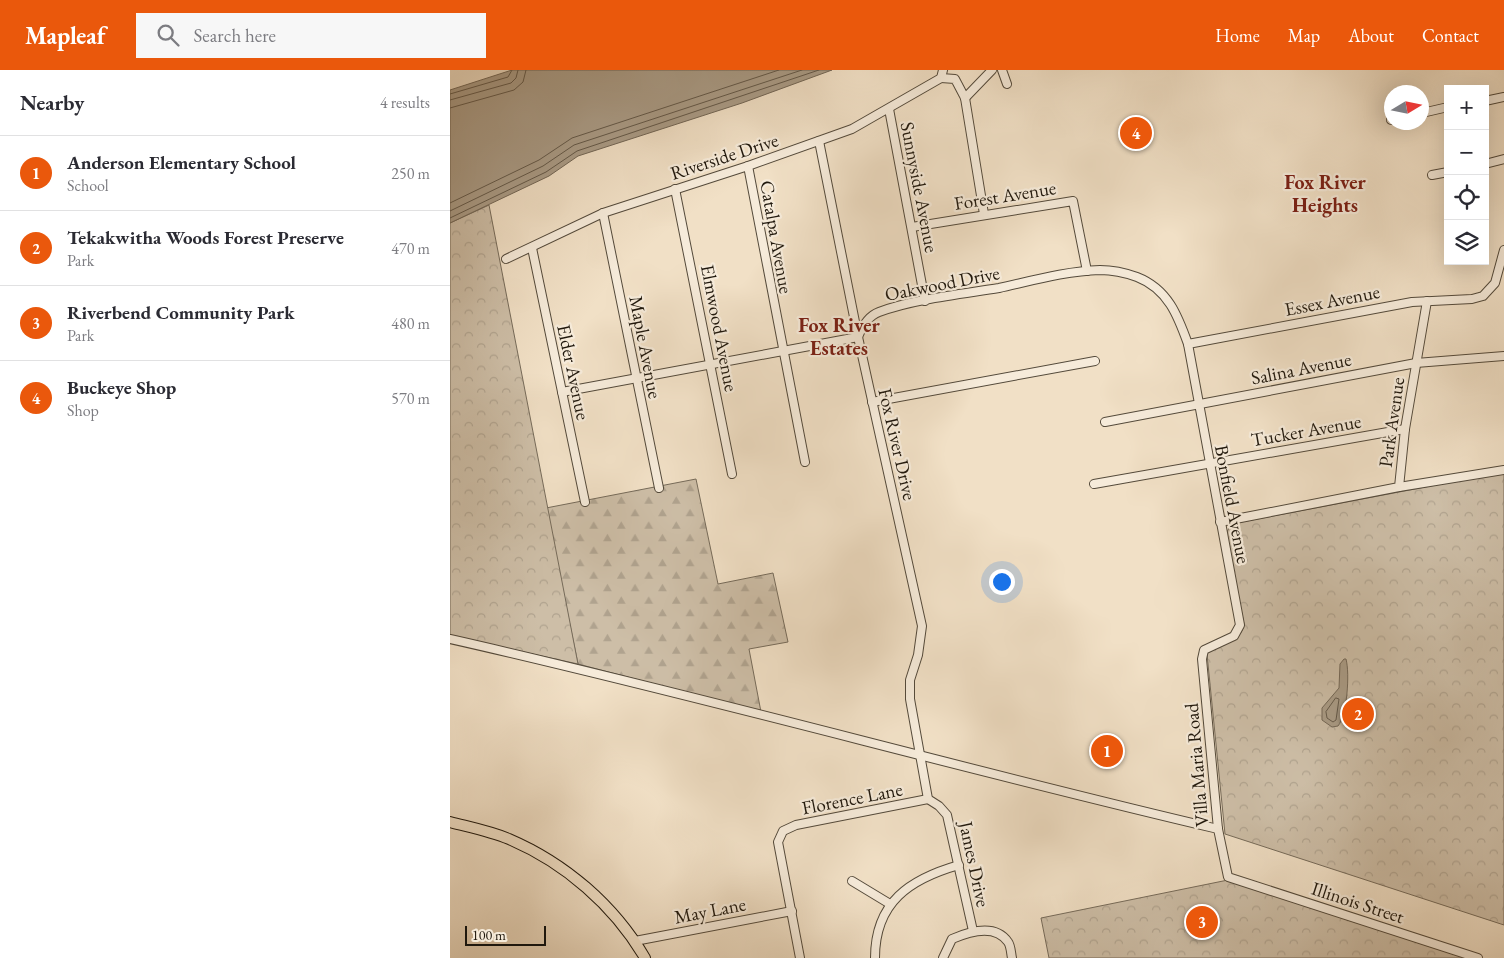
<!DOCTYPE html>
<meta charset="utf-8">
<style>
:root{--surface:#fff;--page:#f7f7f7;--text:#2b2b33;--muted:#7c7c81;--line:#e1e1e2;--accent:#ea580c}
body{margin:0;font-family:"EB Garamond",serif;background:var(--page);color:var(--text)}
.controls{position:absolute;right:15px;top:15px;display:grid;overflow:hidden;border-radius:0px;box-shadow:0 5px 20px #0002}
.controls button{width:45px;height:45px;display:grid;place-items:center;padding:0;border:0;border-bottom:1px solid var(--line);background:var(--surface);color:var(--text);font:25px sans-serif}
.compass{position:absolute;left:934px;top:15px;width:45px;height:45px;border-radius:50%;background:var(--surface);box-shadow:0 5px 20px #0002;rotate:80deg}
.scale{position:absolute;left:15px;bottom:12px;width:81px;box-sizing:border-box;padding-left:5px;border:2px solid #20180d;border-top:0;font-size:14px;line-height:18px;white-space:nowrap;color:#20180d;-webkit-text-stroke:4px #f6ebda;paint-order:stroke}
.you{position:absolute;left:551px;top:511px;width:18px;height:18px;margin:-12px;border:4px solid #fff;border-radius:50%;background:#1a73e8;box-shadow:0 0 0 8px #1a73e833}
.badge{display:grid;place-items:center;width:32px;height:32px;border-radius:50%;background:var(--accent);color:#fff;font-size:16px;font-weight:700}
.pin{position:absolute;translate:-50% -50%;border:2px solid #fff;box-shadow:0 1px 5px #0006}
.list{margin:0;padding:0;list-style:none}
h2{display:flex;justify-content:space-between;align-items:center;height:65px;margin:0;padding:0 20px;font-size:21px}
h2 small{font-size:16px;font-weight:400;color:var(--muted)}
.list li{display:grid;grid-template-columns:32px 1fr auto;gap:15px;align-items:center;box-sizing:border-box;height:75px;padding:0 20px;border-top:1px solid var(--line)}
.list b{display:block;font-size:19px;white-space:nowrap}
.list p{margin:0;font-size:16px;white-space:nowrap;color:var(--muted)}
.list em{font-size:16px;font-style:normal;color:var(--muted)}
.icon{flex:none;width:28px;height:28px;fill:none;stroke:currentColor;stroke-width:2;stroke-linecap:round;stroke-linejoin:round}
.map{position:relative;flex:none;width:1054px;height:888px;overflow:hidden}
header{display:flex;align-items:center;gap:30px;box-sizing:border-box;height:70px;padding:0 25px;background:var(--accent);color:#fff}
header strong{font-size:24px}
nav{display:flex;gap:28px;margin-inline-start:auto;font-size:18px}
.search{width:350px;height:45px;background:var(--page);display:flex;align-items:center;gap:12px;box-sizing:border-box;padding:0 18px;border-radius:0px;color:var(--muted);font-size:19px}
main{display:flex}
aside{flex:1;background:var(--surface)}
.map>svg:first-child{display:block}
.forest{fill:url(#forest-firs);stroke:#766b5a}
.park{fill:url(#park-crowns);stroke:#766b5a}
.water{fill:#aa9c87;stroke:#736756}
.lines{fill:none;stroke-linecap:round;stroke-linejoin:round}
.shore{stroke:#655a4a;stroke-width:1}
.minor-casing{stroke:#544a3b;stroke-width:10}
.major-casing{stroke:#20180d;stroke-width:12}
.minor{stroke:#f6ebda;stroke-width:8}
.major{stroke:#f1e0c6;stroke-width:10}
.labels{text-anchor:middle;stroke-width:4.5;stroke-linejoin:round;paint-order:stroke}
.street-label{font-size:19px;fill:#20180d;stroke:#f6ebda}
.neighbourhood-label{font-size:20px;font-weight:bold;fill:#7a1f14;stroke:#f6ebda}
</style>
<header>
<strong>Mapleaf</strong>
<div class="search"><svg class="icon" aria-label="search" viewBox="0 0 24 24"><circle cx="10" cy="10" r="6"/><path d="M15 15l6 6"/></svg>Search here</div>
<nav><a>Home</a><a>Map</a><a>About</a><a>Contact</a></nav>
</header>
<main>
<aside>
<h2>Nearby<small>4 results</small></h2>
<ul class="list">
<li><span class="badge">1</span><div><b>Anderson Elementary School</b><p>School</p></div><em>250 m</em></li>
<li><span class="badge">2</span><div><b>Tekakwitha Woods Forest Preserve</b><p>Park</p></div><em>470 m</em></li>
<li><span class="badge">3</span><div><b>Riverbend Community Park</b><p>Park</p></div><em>480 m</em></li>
<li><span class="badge">4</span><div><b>Buckeye Shop</b><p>Shop</p></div><em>570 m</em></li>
</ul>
</aside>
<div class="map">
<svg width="1054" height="888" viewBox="0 0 1054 888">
<defs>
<pattern id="forest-firs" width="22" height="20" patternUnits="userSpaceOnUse" patternTransform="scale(1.25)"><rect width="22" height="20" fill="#cdbea7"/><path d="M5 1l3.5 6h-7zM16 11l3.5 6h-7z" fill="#b0a38f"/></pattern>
<pattern id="park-crowns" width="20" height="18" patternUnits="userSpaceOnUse" patternTransform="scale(1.25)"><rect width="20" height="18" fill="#cdbea7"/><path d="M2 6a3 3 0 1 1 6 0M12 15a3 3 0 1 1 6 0" fill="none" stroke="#b0a38f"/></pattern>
</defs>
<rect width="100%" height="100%" fill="#f1e0c6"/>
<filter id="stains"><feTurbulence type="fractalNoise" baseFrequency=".004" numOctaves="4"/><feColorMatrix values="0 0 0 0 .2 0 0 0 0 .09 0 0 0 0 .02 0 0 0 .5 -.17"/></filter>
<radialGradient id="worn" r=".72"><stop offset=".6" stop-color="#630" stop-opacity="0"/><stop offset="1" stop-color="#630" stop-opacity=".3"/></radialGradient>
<polygon class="forest" points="246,409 268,514 323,503 338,572 299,579 311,642 128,594 96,438"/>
<g class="park">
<polygon points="39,135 128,594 0,566 0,153"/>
<path d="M1054,402V855L775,764L757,584C768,571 791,575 794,554L776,464L781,454Z"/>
<polygon points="778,810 1020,888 599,888 591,848"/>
</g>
<g class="water">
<polygon points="62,0 382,0 292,33 128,86 99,106 0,153 0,20"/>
<path d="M894,589H896C900,604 897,645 888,656L882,657L872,650V638L889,618L890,594Z"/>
</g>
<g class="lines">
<g class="shore">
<polyline points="0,24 58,7 62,0"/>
<polyline points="0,30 61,13 66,8 68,0"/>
<polyline points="0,38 64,20 73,12 76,0"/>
<polyline points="0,133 89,90 122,68 329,0"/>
<polyline points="0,141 93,96 124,75 352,0"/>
<polyline points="0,148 96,102 127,81 369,0"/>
<polygon points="886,628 889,629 886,650 883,652 877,648 876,642"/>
</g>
<defs>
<g id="minor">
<polyline points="552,0 557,14"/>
<polyline points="491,8 505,9 515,28 534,144"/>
<polyline points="515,28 542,0"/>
<polyline points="1035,31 1054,27"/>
<polyline points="439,39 475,231"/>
<polyline points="972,43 998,37"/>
<polyline points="941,50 942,49"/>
<polyline points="369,71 408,267 472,556 468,585 460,610 460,629 478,729 489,736 497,745 523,861"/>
<polyline points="1035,94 1054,89"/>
<polyline points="298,96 355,392"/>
<polyline points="982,105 998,102"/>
<polyline points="225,119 282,404"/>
<polyline points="153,143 209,418"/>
<polyline points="462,157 623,131 637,201"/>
<polyline points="82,178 135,432"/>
<polyline points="56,189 153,143 298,96 402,59 491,8 493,0"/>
<polyline points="738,274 962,232 1022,229 1033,226 1045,213 1054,180"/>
<path d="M112,322L408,267C412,257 418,246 429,242C464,229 512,224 549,218C581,211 616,201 650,200C662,200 676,203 687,207C718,219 728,246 738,274L790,555L784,566L754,580L752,589L768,759L778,807L1028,888"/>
<polyline points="422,332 645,291"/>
<polyline points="655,352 966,293 1054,286"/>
<polyline points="644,414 955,359"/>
<polyline points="949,417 1054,400"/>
<polyline points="770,452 949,417 955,359 977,231"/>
<path d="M0,569C257,627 511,699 768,759"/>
<polyline points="402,811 440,834"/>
<polyline points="185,871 342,841"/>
<polyline points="350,888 328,772 333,761 346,755 478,729"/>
<path d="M425,888C425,832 460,809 509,795"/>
<path d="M493,888L502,869C518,862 545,853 558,872C561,876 561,884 562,888"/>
</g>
<path id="major" d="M0,752C19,757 40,761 59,769C115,793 164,835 195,888"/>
</defs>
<use href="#minor" class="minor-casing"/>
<use href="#major" class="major-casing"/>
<use href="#minor" class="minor"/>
<use href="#major" class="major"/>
</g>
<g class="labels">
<g class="street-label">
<text transform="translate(274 86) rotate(-18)" y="7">Riverside Drive</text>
<text transform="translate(470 117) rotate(79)" y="7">Sunnyside Avenue</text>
<text transform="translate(555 125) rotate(-9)" y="7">Forest Avenue</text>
<text transform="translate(327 167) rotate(80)" y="7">Catalpa Avenue</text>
<text transform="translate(492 213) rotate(-11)" y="7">Oakwood Drive</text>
<text transform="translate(882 230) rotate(-11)" y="7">Essex Avenue</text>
<text transform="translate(270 258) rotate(79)" y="7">Elmwood Avenue</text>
<text transform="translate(196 277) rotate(79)" y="7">Maple Avenue</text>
<text transform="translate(851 298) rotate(-11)" y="7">Salina Avenue</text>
<text transform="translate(124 302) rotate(78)" y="7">Elder Avenue</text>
<text transform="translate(941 352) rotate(-82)" y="7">Park Avenue</text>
<text transform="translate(856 360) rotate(-10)" y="7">Tucker Avenue</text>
<text transform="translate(448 374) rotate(77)" y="7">Fox River Drive</text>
<text transform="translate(783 434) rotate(79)" y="7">Bonfield Avenue</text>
<text transform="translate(746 695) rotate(-95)" y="7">Villa Maria Road</text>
<text transform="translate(402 728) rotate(-11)" y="7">Florence Lane</text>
<text transform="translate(525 794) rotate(78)" y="7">James Drive</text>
<text transform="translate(908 832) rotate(18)" y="7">Illinois Street</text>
<text transform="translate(260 840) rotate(-11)" y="7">May Lane</text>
</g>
<g class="neighbourhood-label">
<text x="875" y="119">Fox River<tspan x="875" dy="23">Heights</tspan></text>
<text x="389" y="262">Fox River<tspan x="389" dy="23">Estates</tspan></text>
</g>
</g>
<rect width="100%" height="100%" filter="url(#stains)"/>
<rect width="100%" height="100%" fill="url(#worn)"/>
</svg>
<div class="controls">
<button>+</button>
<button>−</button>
<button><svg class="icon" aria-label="locate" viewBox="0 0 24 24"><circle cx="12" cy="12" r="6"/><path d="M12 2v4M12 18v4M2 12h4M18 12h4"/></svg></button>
<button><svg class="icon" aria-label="layers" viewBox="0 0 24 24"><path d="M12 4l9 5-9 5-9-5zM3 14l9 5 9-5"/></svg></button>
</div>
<svg class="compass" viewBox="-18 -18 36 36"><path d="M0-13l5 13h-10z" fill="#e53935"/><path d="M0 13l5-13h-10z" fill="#7c7c81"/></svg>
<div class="scale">100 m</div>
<div class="you"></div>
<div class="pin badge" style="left:657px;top:681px">1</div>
<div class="pin badge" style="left:908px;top:644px">2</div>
<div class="pin badge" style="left:752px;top:852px">3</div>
<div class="pin badge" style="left:686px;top:63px">4</div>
</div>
</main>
